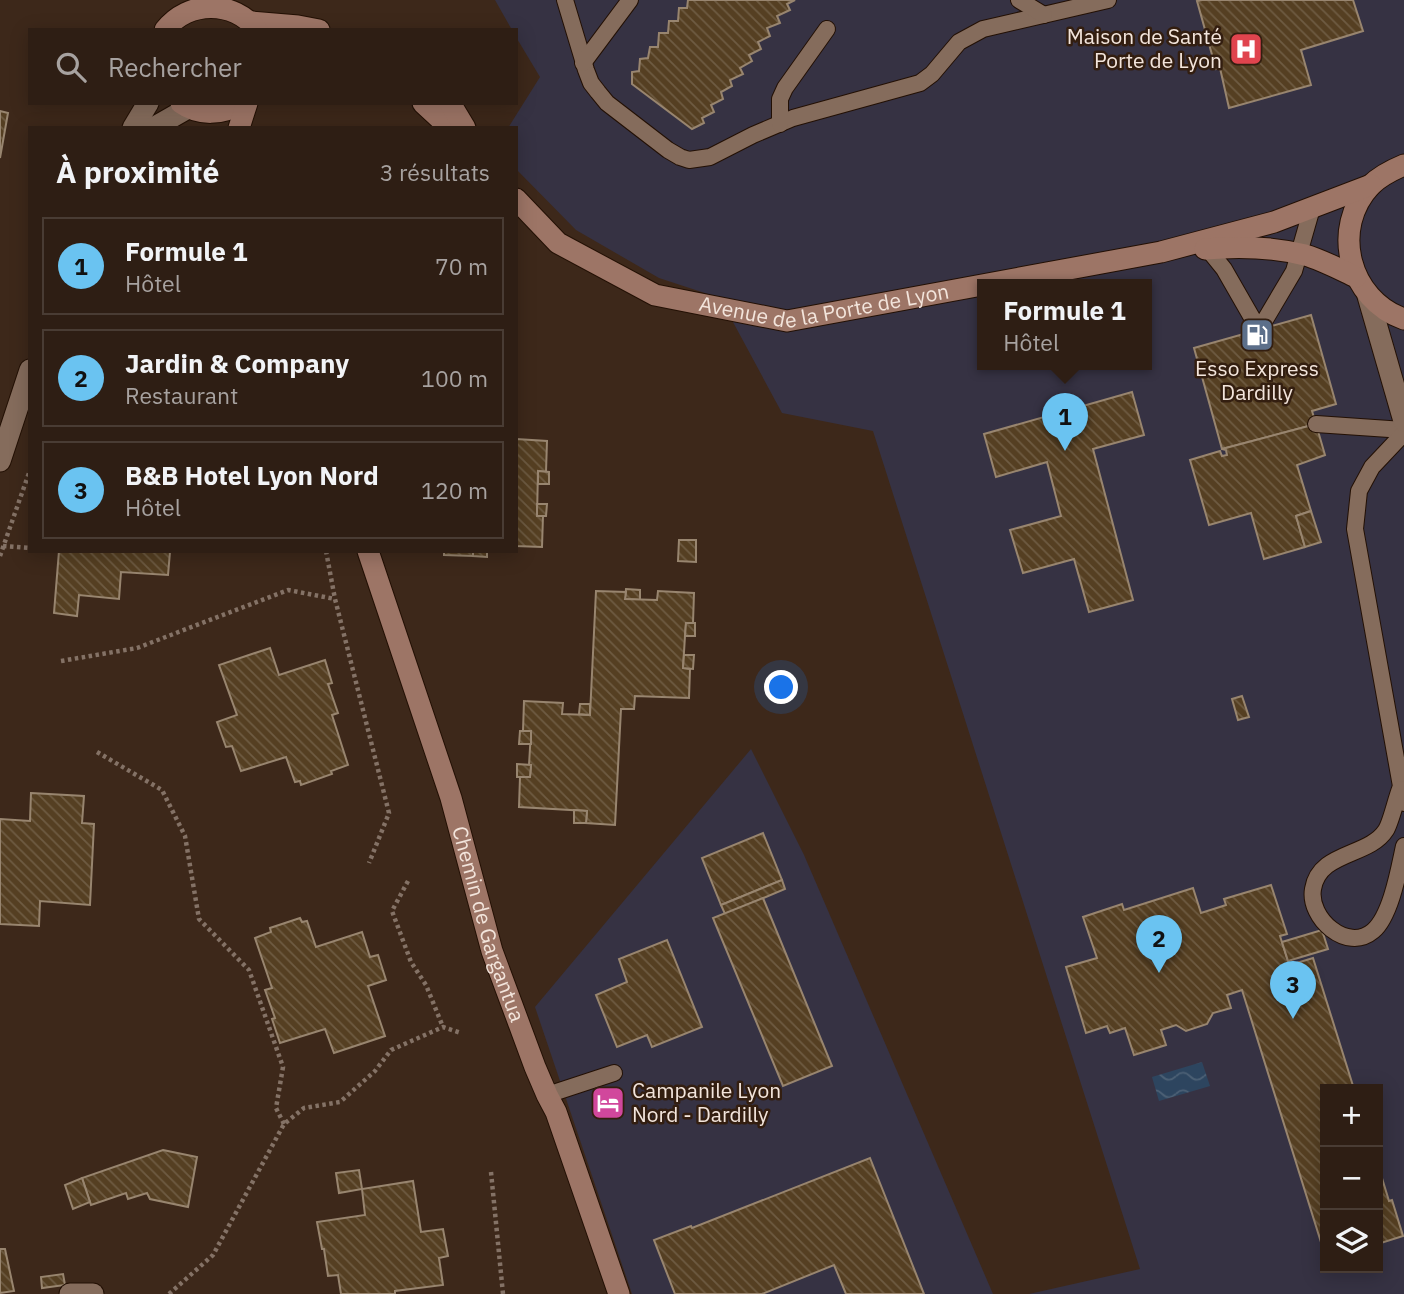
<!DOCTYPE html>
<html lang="fr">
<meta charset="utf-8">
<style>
:root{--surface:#2e1e14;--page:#36271d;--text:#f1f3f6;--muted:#a7a2a0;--line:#493c34;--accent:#6ac3f1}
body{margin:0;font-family:"IBM Plex Sans",sans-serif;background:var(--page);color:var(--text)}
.controls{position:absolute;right:21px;bottom:21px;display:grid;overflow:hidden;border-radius:0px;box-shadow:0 4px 18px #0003}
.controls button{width:63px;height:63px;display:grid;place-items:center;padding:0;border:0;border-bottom:2px solid var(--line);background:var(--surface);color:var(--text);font:35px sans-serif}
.you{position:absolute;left:782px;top:688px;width:24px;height:24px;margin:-18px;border:5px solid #fff;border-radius:50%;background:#1a73e8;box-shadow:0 0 0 10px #1a73e833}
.badge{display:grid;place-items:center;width:46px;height:46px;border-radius:50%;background:var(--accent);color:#111;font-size:23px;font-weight:700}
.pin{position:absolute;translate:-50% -58px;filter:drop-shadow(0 2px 4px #0008)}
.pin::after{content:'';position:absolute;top:37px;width:24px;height:21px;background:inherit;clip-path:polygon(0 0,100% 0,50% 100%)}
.popup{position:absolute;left:977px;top:279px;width:175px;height:91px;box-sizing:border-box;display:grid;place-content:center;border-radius:0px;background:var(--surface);filter:drop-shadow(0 2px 5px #0005);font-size:23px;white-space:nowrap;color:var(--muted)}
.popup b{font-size:26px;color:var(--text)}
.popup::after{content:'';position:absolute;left:50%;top:100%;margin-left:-14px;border:14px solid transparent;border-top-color:var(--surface)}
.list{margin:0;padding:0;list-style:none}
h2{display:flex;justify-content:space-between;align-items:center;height:91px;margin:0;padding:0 28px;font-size:30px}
h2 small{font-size:23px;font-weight:400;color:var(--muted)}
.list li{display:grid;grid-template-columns:46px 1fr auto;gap:21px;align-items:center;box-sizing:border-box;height:98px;margin:0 14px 14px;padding:0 14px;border:2px solid var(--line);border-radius:0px}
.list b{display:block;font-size:26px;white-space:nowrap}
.list p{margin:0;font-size:23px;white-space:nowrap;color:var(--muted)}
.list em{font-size:23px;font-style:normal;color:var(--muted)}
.icon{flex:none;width:38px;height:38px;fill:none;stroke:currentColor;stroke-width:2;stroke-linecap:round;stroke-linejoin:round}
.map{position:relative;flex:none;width:1404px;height:1294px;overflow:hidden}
.search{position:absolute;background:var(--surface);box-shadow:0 4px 18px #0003;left:28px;top:28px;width:490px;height:77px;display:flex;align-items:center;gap:18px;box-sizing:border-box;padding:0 24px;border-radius:0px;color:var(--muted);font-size:26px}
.panel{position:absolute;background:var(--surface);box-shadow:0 4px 18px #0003;left:28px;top:126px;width:490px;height:427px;border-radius:0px}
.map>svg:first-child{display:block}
.commercial{fill:#363243;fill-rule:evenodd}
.water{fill:url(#water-waves)}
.building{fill:url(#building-back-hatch);stroke:#98856f;stroke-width:2}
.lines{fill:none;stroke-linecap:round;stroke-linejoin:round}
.lane-casing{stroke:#231004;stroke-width:18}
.street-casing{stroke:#231004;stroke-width:23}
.secondary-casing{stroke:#231004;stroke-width:23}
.path{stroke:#847266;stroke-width:4.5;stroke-dasharray:3.5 3.5;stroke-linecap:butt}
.lane{stroke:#856c5c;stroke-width:16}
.street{stroke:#856c5c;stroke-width:21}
.secondary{stroke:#9d7566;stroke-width:21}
.labels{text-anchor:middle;stroke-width:5;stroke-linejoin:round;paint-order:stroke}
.poi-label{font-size:21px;fill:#f3e5dc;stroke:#331e10;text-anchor:end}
.street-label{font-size:21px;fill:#f3e5dc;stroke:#331e10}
</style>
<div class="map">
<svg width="1404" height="1294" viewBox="0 0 1404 1294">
<defs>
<pattern id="water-waves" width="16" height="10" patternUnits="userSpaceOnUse" patternTransform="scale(1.75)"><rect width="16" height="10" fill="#2d455f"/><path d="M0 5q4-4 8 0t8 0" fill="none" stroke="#4c6075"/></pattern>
<pattern id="building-back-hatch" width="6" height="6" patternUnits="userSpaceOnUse" patternTransform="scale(1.75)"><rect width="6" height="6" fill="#553f22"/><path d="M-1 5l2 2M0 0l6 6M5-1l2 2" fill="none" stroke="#6e5b42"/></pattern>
</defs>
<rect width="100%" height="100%" fill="#3d281a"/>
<g class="commercial">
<path d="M495,0H1404V1294H1029L1140,1269L873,431L782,413L720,298L659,278L576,230L516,169V128H508L540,77L516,37V30H512ZM983,285H1147V365H983ZM1325,1089H1378V1268H1325Z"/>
<polygon points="751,749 804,855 993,1294 632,1294 535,1007"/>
</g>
<polygon class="water" points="1202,1062 1210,1086 1159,1101 1152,1077"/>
<g class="building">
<polygon points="688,0 795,0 787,4 790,10 777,16 780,23 767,28 770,36 758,42 761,49 749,55 752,61 740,68 743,74 730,80 732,86 721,92 723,99 711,105 714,112 702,118 704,123 692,129 632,84 632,72 639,71 640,59 648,58 650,47 658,47 659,33 668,33 669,21 678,21 679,8 687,8"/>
<polygon points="1202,0 1353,0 1363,31 1301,50 1311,85 1229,108 1220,68 1216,69 1197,1"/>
<polygon points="0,111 8,113 0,158"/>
<polygon points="1311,315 1336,404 1312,411 1316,424 1222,449 1194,348"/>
<polygon points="1132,392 1144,435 1093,449 1133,600 1089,612 1074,559 1023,573 1010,530 1061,516 1047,462 996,477 984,434"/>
<polygon points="1316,424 1325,455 1297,465 1311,511 1296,516 1305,547 1264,559 1251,513 1209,525 1190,460 1220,451 1222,456 1227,455 1226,450 1222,449"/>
<polygon points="516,439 547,441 546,472 538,471 537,516 543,516 542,547 516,546"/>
<polygon points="538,471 549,472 549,484 538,484"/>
<polygon points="537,504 547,504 546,516 537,516"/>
<polygon points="1311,511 1321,542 1305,547 1296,516"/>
<polygon points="679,540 696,540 696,562 678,561"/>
<polygon points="59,551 179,551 170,552 168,575 121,572 119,599 79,595 77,616 54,613"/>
<polygon points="444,551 473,551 473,556 444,555"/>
<polygon points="473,551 487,551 487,557 473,556"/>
<polygon points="626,589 640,590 640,600 625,599"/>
<polygon points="596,591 626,592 625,599 657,600 658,591 694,593 693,623 686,623 685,636 683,668 690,669 689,698 635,696 634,709 621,709 615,825 586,823 587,811 519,807 520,777 530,777 531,765 529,765 531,731 523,731 524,701 563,703 562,714 590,715"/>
<polygon points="686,623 695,623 695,636 685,636"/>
<polygon points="270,648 279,675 325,660 332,683 328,684 338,713 332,715 348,765 331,771 332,774 301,785 300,781 295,782 286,757 241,771 232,746 226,747 217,722 237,715 219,665"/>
<polygon points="684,655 694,655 693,669 683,668"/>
<polygon points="1242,696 1249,717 1238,720 1232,699"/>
<polygon points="580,704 590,704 590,715 579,714"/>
<polygon points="520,731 531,731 531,744 519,744"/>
<polygon points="517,764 531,765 530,777 517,777"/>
<polygon points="31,793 84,796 82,823 94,824 90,905 40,901 39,926 0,924 0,819 30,821"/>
<polygon points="574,810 587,811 586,823 574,823"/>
<polygon points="763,833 782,880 721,905 702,858"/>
<polygon points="782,880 785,889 725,914 721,905"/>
<polygon points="1271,885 1287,934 1280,936 1288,961 1290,965 1313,958 1354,1089 1325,1089 1325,1255 1242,990 1227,995 1231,1008 1213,1013 1207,1024 1186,1031 1176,1025 1161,1030 1166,1045 1134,1055 1125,1028 1110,1033 1107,1026 1086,1033 1066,967 1097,958 1083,917 1122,904 1124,910 1193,888 1201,913 1226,905 1224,899"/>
<polygon points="763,898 832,1066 783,1086 713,918"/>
<polygon points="300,918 302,922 307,921 316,947 362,932 370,957 378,955 386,980 368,986 385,1036 334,1053 325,1029 280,1043 272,1019 275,1018 265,990 272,988 255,938 271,932 270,928"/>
<polygon points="1322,930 1328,949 1288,961 1282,942"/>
<polygon points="667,940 702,1027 652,1047 647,1035 617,1047 596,995 627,982 619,959"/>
<polygon points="614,1093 619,1106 601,1113 596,1099"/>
<polygon points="163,1150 197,1157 188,1207 150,1199 147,1193 128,1199 126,1193 91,1205 82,1178"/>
<polygon points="870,1158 924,1294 846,1294 834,1265 762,1294 675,1294 654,1240 691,1226 692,1228"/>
<polygon points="1378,1165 1389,1201 1392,1200 1403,1236 1378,1244"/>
<polygon points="359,1170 362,1189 339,1193 336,1173"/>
<polygon points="82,1178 90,1202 73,1209 65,1185"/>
<polygon points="413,1181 421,1232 443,1229 448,1256 439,1258 443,1285 395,1291 395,1294 341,1294 338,1275 328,1276 324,1249 322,1249 317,1222 365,1215 362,1189"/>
<polygon points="0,1249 5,1249 14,1291 0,1293"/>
<polygon points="63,1274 65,1285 42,1288 41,1277"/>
</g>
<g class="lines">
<defs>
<g id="lane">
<polyline points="565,0 586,70 591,83 598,92 607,103 668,150 680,157 689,160 710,157 753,135 793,118 920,83 932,74 959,42 983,29 1108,0"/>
<polyline points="1019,0 1044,15"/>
<polyline points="583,63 630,0"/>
<polyline points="780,124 780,99 785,88 827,29"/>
<polyline points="1207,248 1224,269 1259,330 1294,271 1312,208"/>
<polyline points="1316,424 1404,430"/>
<polyline points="1404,433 1372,467 1359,491 1355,529 1404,803"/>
<path d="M1400,789C1396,799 1391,822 1386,830C1369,857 1319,851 1313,889C1308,918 1347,953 1373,931C1391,916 1399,869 1404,846"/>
<polyline points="547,1095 614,1073"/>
</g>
<g id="street">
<polyline points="133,128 148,103"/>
<polyline points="153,128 188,108"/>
<polyline points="1368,296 1404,421"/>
<polyline points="0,461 30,370"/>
<polyline points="70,1294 93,1294"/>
</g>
<g id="secondary">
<polyline points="252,22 298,26 319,30"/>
<path d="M165,30C188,0 234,0 257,30"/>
<path d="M181,103C199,116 223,115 241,103"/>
<polyline points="423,103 450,128"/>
<polyline points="450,103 465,128"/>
<polyline points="239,128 247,103"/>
<path d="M1404,165C1392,170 1380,176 1371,185C1330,228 1349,300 1404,319"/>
<path id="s1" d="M516,199L558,243L655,295L787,321L1161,252L1274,222L1371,185"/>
<path d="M1205,249C1238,246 1273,247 1305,255C1322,260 1339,269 1356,277"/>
<path id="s2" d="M368,551L451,798L492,951L535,1067L547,1095L556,1112L619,1294"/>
</g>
</defs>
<use href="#lane" class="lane-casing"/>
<use href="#street" class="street-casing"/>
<use href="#secondary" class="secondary-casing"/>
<g class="path">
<polyline points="3,546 30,548"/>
<polyline points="326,551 335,599"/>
<polyline points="0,556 30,470"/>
<polyline points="61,661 137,648 288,590 335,599 389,813 369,863"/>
<polyline points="97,752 162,790 185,836 199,919 249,970 283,1067 276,1108 284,1124"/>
<polyline points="408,881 392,911 411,962 426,985 443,1027"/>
<polyline points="491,1172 503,1294"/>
<polyline points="169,1294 213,1255 284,1124 304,1108 340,1102 375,1071 391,1050 443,1027 461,1033"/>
</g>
<use href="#lane" class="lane"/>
<use href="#street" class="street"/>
<use href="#secondary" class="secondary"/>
</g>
<defs>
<symbol id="hospital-square" viewBox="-11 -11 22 22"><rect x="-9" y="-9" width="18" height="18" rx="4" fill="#e0444e" stroke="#331e10"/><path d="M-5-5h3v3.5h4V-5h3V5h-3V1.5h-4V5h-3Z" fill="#fff"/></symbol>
<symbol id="fuel-square" viewBox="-11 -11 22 22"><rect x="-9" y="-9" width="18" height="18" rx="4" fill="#5c6f8a" stroke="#331e10"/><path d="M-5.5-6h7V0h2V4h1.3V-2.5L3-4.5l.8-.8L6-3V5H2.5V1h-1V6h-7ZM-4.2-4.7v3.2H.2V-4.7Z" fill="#fff"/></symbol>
<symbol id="hotel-square" viewBox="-11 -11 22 22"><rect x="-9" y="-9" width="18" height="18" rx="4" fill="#d1479c" stroke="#331e10"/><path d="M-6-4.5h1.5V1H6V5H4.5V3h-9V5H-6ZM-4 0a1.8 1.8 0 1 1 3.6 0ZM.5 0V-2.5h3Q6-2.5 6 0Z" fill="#fff"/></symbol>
</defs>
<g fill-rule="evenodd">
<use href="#hospital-square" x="1227" y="30" width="38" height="38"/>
<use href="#fuel-square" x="1238" y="316" width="38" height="38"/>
<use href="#hotel-square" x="589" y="1084" width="38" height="38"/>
</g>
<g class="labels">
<g class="poi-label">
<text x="1222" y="44">Maison de Santé<tspan x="1222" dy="24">Porte de Lyon</tspan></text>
<text x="1257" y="376" text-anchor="middle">Esso Express<tspan x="1257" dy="24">Dardilly</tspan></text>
<text x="632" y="1098" text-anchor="start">Campanile Lyon<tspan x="632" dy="24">Nord - Dardilly</tspan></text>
</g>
<g class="street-label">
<text dy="7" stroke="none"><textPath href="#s1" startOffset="343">Avenue de la Porte de Lyon</textPath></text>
<text dy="7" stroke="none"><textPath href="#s2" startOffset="392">Chemin de Gargantua</textPath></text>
</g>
</g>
</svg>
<div class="controls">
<button>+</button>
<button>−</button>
<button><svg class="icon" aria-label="layers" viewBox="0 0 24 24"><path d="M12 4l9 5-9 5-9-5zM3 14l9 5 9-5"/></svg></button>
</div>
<div class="you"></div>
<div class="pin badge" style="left:1065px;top:451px">1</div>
<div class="popup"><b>Formule 1</b>Hôtel</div>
<div class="pin badge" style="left:1159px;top:973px">2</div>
<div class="pin badge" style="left:1293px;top:1019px">3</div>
<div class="search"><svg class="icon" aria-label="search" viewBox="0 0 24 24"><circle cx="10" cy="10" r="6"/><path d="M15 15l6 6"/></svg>Rechercher</div>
<section class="panel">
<h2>À proximité<small>3 résultats</small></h2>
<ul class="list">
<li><span class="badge">1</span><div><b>Formule 1</b><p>Hôtel</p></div><em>70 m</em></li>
<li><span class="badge">2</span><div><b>Jardin &amp; Company</b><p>Restaurant</p></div><em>100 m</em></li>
<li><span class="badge">3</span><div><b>B&amp;B Hotel Lyon Nord</b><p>Hôtel</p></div><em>120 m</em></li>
</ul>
</section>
</div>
